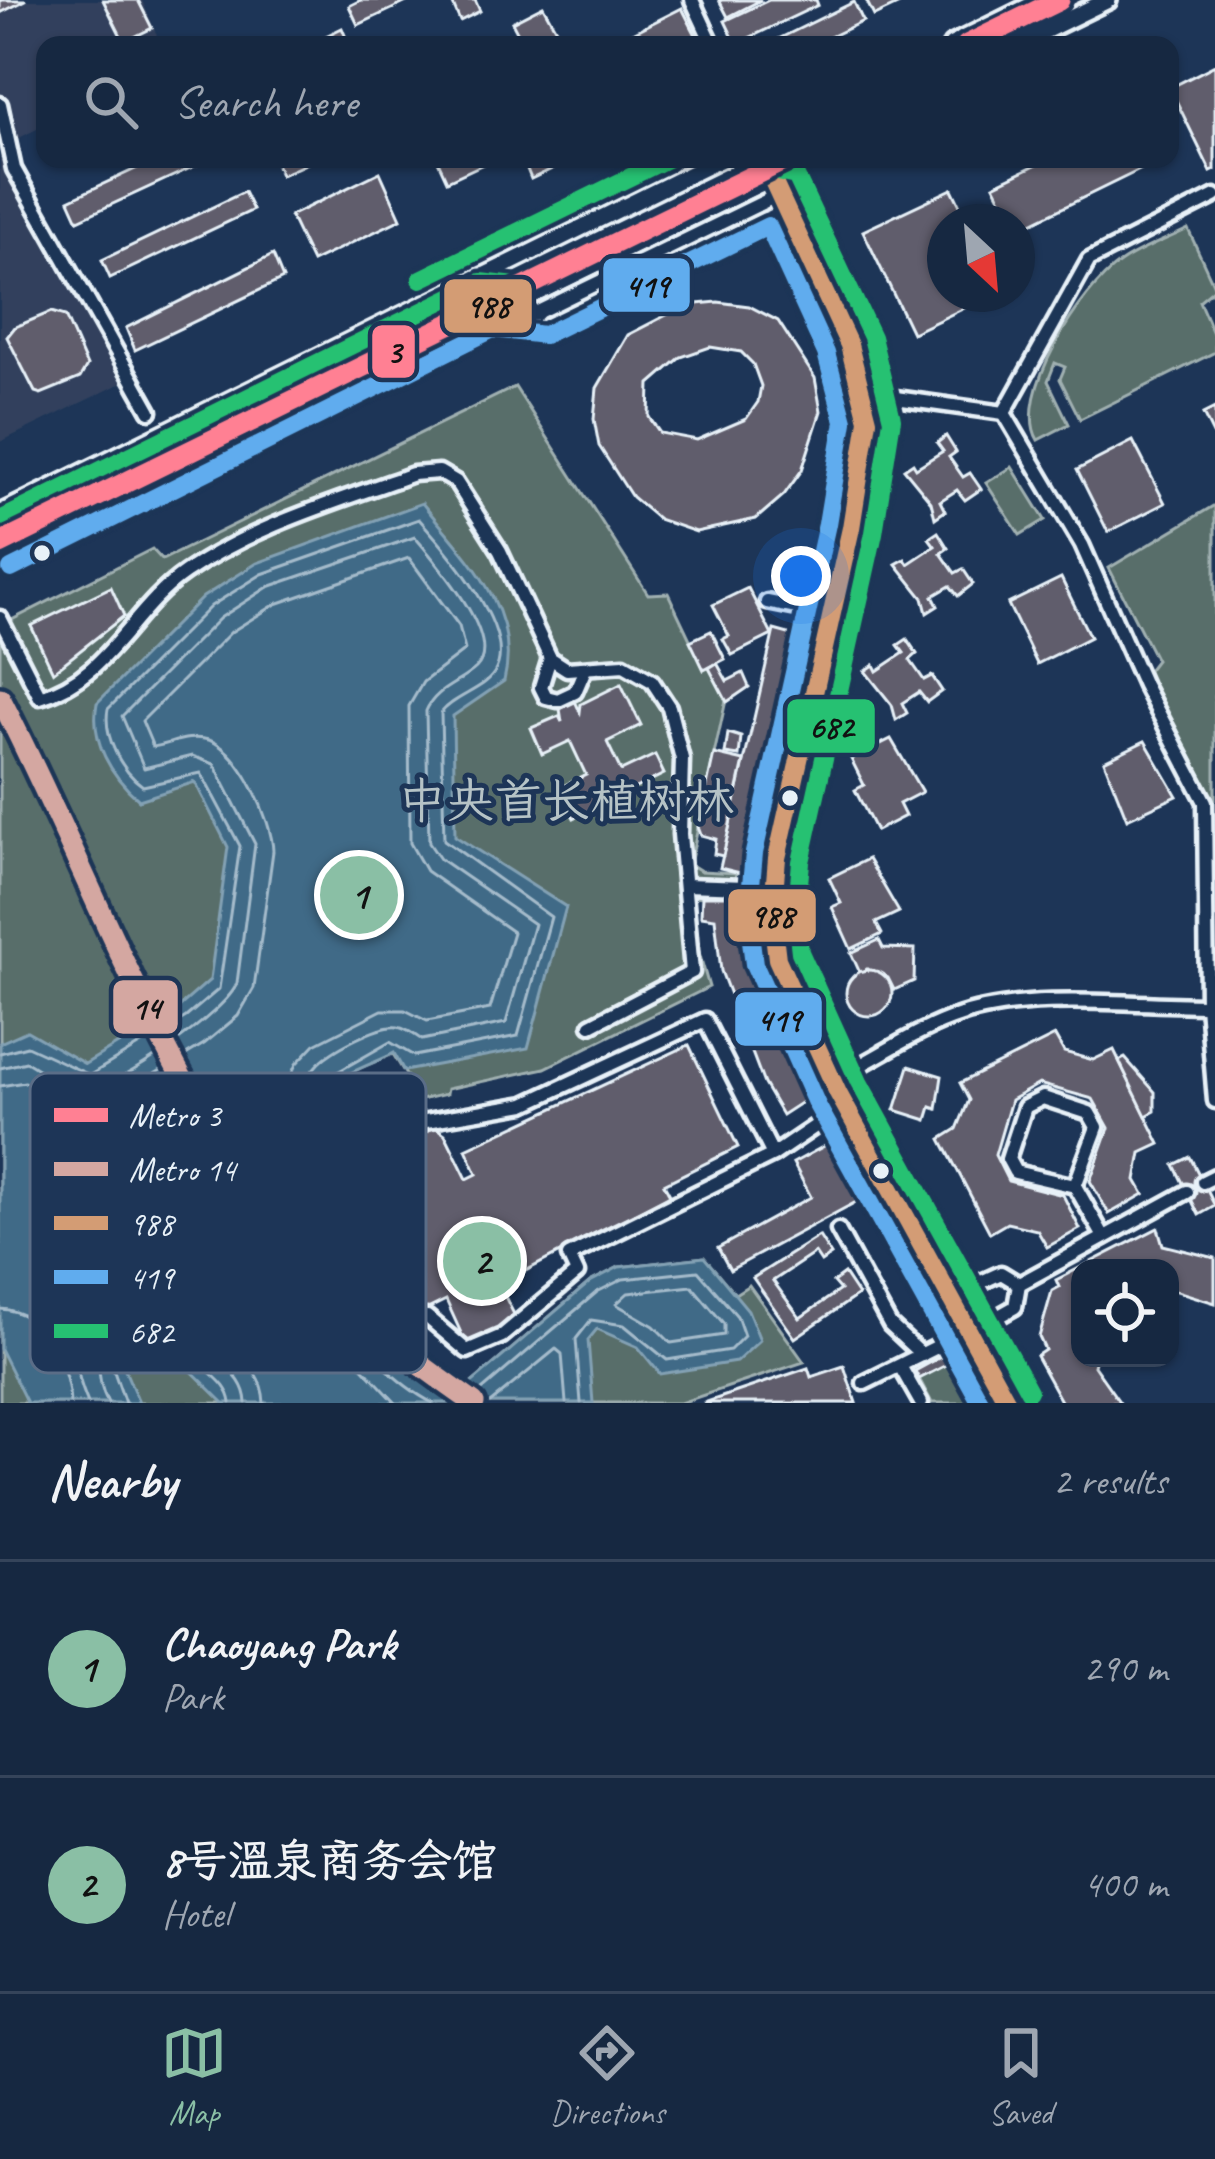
<!DOCTYPE html>
<meta charset="utf-8">
<style>
:root{--surface:#162841;--page:#1f3048;--text:#f1f3f6;--muted:#9ea6b1;--line:#35445a;--accent:#8abfa5}
body{margin:0;font-family:Caveat,"LXGW WenKai TC",sans-serif;background:var(--page);color:var(--text)}
.controls{position:absolute;right:36px;bottom:36px;display:grid;overflow:hidden;border-radius:24px;box-shadow:0 3px 9px #0004}
.controls button{width:108px;height:108px;display:grid;place-items:center;padding:0;border:0;border-bottom:3px solid var(--line);background:var(--surface);color:var(--text);font:60px sans-serif}
.compass{position:absolute;left:927px;top:204px;width:108px;height:108px;border-radius:50%;background:var(--surface);box-shadow:0 3px 9px #0004;rotate:154deg}
.you{position:absolute;left:801px;top:576px;width:42px;height:42px;margin:-30px;border:9px solid #fff;border-radius:50%;background:#1a73e8;box-shadow:0 0 0 18px #1a73e833}
.badge{display:grid;place-items:center;width:78px;height:78px;border-radius:50%;background:var(--accent);color:#111;font-size:39px;font-weight:700}
.pin{position:absolute;translate:-50% -50%;border:6px solid #fff;box-shadow:0 3px 12px #0006}
.list{margin:0;padding:0;list-style:none}
h2{display:flex;justify-content:space-between;align-items:center;height:156px;margin:0;padding:0 48px;font-size:51px}
h2 small{font-size:39px;font-weight:400;color:var(--muted)}
.list li{display:grid;grid-template-columns:78px 1fr auto;gap:36px;align-items:center;box-sizing:border-box;height:216px;padding:0 48px;border-top:3px solid var(--line)}
.list b{display:block;font-size:45px;white-space:nowrap}
.list p{margin:0;font-size:39px;white-space:nowrap;color:var(--muted)}
.list em{font-size:39px;font-style:normal;color:var(--muted)}
.icon{flex:none;width:66px;height:66px;fill:none;stroke:currentColor;stroke-width:2;stroke-linecap:round;stroke-linejoin:round}
.map{position:relative;flex:none;width:1215px;height:1403px;overflow:hidden}
.search{position:absolute;background:var(--surface);box-shadow:0 3px 9px #0004;left:36px;right:36px;top:36px;height:132px;display:flex;align-items:center;gap:30px;box-sizing:border-box;padding:0 42px;border-radius:24px;color:var(--muted);font-size:45px}
.sheet{height:588px;background:var(--surface)}
nav{display:flex;justify-content:space-around;align-items:center;box-sizing:border-box;height:168px;border-top:3px solid var(--line);background:var(--surface);font-size:33px;color:var(--muted)}
nav a{display:grid;justify-items:center;gap:6px}
nav .on{color:var(--accent)}
.map>svg:first-child{display:block}
.built{fill:#31415d}
.green{fill:#596e6a;stroke:#a0b0b1;stroke-width:3}
.water{fill:#406b87;stroke:#83a1b4;stroke-width:3}
.lines{fill:none;stroke-linecap:round;stroke-linejoin:round}
.shore{stroke:#a5bbcb;stroke-width:3}
.building{fill:#605d6c;stroke:#e8f1f8;stroke-width:3;fill-rule:evenodd}
.minor-casing{stroke:#e8f1f8;stroke-width:21}
.major-casing{stroke:#e8f1f8;stroke-width:24}
.minor{stroke:#1d3557;stroke-width:12}
.major{stroke:#1d3557;stroke-width:15}
.bus-1-casing{stroke:#1d3557;stroke-width:27}
.bus-2-casing{stroke:#1d3557;stroke-width:27}
.bus-3-casing{stroke:#1d3557;stroke-width:27}
.bus-1{stroke:#d39c74;stroke-width:18}
.bus-2{stroke:#60acee;stroke-width:18}
.bus-3{stroke:#26c172;stroke-width:18}
.metro-1-casing{stroke:#1d3557;stroke-width:30}
.metro-2-casing{stroke:#1d3557;stroke-width:30}
.metro-1{stroke:#ff8093;stroke-width:21}
.metro-2{stroke:#d4a7a1;stroke-width:21}
.bus-dot{fill:#e8f1f8;stroke:#1d3557;stroke-width:4.5}
.labels{text-anchor:middle;stroke-width:10;stroke-linejoin:round;paint-order:stroke}
.park-label{font-size:48px;fill:#b6c3c6;stroke:#1d3557}
.key{fill:#1d3557;stroke:#5a6d87;stroke-width:3}
.key-label{font-size:33px;fill:#e8f1f8}
.line-badge{stroke:#1d3557;stroke-width:4.5}
.pale-badge-label{font-size:33px;text-anchor:middle;font-weight:bold;fill:#111}
</style>
<div class="map">
<svg width="1215" height="1403" viewBox="0 0 1215 1403">
<rect width="100%" height="100%" fill="#1d3557"/>
<filter id="ink" filterUnits="userSpaceOnUse"><feTurbulence type="fractalNoise" baseFrequency=".00833" numOctaves="2"/><feDisplacementMap in="SourceGraphic" scale="24" xChannelSelector="R" yChannelSelector="G"/><feConvolveMatrix kernelMatrix="1 2 1 2 8 2 1 2 1" color-interpolation-filters="sRGB"/></filter>
<g filter="url(#ink)">
<polygon class="built" points="0,0 142,0 161,45 45,45 45,125 13,141 15,179 45,240 59,235 86,291 92,289 132,378 0,442"/>
<g class="green">
<path d="M1188,229L1215,288L1199,301L1215,338V352L1080,419L1060,379L1065,367L1055,363L1048,381L1069,424L1038,440C1012,397 1082,288 1120,263C1140,249 1166,240 1188,229Z"/>
<path d="M515,387L648,594L668,593L704,669L709,667L726,700L690,864L701,871L736,873L732,894L692,897L694,935L709,987L545,1068L447,1089L446,1094L416,1101L417,1093L393,1054C377,1062 347,1071 336,1084C329,1092 304,1150 303,1160C296,1228 401,1375 467,1387L590,1282L619,1267L704,1257L735,1294L749,1285L804,1362L680,1403H0V626L152,549L162,560Z"/>
<polygon points="1012,467 1045,520 1020,535 986,483"/>
<polygon points="1215,505 1215,801 1146,673 1156,660 1109,568"/>
<polygon points="948,1353 976,1403 932,1403 915,1371"/>
</g>
<path class="water" d="M422,503C465,556 522,609 504,681L453,716L455,836L566,907L528,1048L404,1071L394,1053C378,1062 349,1070 337,1083C330,1090 305,1149 303,1159C294,1226 402,1375 467,1387L590,1282L619,1267L704,1257L748,1310L760,1340L736,1362L660,1374L638,1347L597,1329L588,1340L593,1403H224L164,1344L143,1342L122,1363L139,1403H27L0,1349V1043L27,1031L85,1064L179,1007L210,980L228,847L195,782L139,800C111,776 90,741 97,703L203,597L257,563Z"/>
<g class="lines">
<g class="shore">
<path d="M0,1053L27,1046L90,1075L186,1017L219,989L240,846L201,773L143,786C121,771 103,736 108,709L211,606L262,574L419,519C445,548 520,632 494,673C483,690 454,696 441,713L444,840L551,917L518,1036L414,1056L390,1042L325,1079L291,1158L306,1233L348,1304L417,1377L453,1397L475,1396L597,1292L623,1279L698,1271L737,1316L744,1336L730,1350L667,1360L624,1325L591,1320L576,1339L581,1403"/>
<path d="M0,1068L26,1062C43,1071 66,1091 85,1091C114,1091 229,1010 237,983L255,844L214,764L192,756L144,768L122,716L220,618L268,587L415,537C434,560 505,639 476,668C459,684 436,688 426,711L429,843L440,859L534,924L506,1023L422,1040C415,1035 407,1029 398,1027C379,1024 329,1051 316,1066C301,1083 278,1134 276,1158C269,1239 363,1368 433,1403"/>
<path d="M0,1086L25,1082L72,1107H100L204,1044L238,1016L254,988L273,851C272,820 241,751 209,740C189,734 171,744 153,747L142,721L231,632L276,604L409,558L459,626L465,650L423,682L409,706L410,843L426,871L513,932L490,1009L427,1021L405,1010H382L315,1044L296,1064L259,1148L258,1168L278,1252L323,1325L396,1403"/>
<polygon points="692,1286 724,1324 724,1335 671,1343 654,1326 616,1304 628,1293"/>
<path d="M0,1309C43,1311 68,1364 70,1403"/>
<path d="M88,1403C82,1389 76,1373 77,1358C83,1309 143,1282 185,1304C203,1314 218,1334 233,1349C250,1365 263,1378 264,1403"/>
<path d="M108,1403C81,1351 119,1292 176,1320C191,1327 205,1346 217,1358C231,1372 245,1382 246,1403"/>
<path d="M125,1403L110,1360C140,1307 170,1333 202,1365C214,1377 229,1386 231,1403"/>
<polyline points="490,1403 556,1349 562,1354 566,1403"/>
</g>
</g>
<g class="building">
<polygon points="0,0 26,0 0,13"/>
<polygon points="103,0 138,0 152,28 124,42"/>
<polygon points="361,0 411,0 358,25 349,6"/>
<polygon points="451,0 475,0 480,11 460,21"/>
<polygon points="719,0 761,0 728,17"/>
<polygon points="769,0 816,0 818,5 736,44 725,21"/>
<polygon points="866,0 908,0 874,16"/>
<polygon points="854,2 863,21 813,45 766,45"/>
<polygon points="543,6 558,33 524,45 512,22"/>
<polygon points="682,8 701,45 609,45"/>
<polygon points="342,28 349,45 307,45"/>
<polygon points="1215,65 1215,170 1211,172 1170,88"/>
<polygon points="157,159 210,159 78,220 69,200"/>
<polygon points="274,159 317,159 281,175"/>
<polygon points="437,159 494,159 447,181"/>
<polygon points="523,159 573,159 531,179"/>
<polygon points="1048,159 1154,159 1156,162 1017,230 994,185"/>
<polygon points="380,172 401,219 312,262 290,216"/>
<polygon points="952,189 968,222 945,222 945,294 994,294 912,333 863,231"/>
<polygon points="244,192 253,210 110,278 102,260"/>
<polygon points="273,255 283,279 135,350 126,328"/>
<path d="M718,302L749,306L778,321L815,378L821,411L802,470L784,495L756,519L696,532L658,519L632,497L599,446L594,419L597,388L628,335L686,305ZM710,347L741,352L753,364L761,386L758,402L746,419L697,440L660,433L649,417L650,384L681,357Z"/>
<polygon points="51,312 65,316 87,366 80,378 41,394 35,392 7,337 15,327"/>
<polygon points="1215,408 1215,438 1203,414"/>
<polygon points="946,436 956,452 949,457 963,477 970,473 981,489 965,500 957,490 940,501 945,511 935,518 931,502 904,469 913,463 916,468 943,451 937,443"/>
<polygon points="1133,441 1165,503 1108,532 1077,470"/>
<polygon points="938,532 948,548 941,553 955,573 963,569 973,584 958,596 950,586 933,596 938,606 927,613 923,598 896,564 905,559 908,564 935,546 929,538"/>
<polygon points="1061,578 1090,637 1037,664 1008,604"/>
<polygon points="111,587 124,616 53,672 31,626"/>
<polygon points="748,588 772,635 732,655 723,639 729,636 713,605"/>
<polygon points="774,630 796,636 747,852 752,854 748,875 720,868"/>
<polygon points="711,631 725,659 704,670 690,641"/>
<polygon points="907,639 917,654 910,660 924,680 932,676 942,691 927,702 919,692 902,703 907,713 896,720 892,705 865,671 874,665 877,671 904,653 898,645"/>
<polygon points="717,663 727,681 743,673 749,687 727,702 709,668"/>
<polygon points="621,684 641,725 607,742 621,771 655,755 664,774 574,818 559,788 586,775 570,741 542,754 531,728 559,716 562,722 560,709 575,701 580,712 581,704"/>
<polygon points="728,733 741,737 739,756 725,754"/>
<polygon points="891,739 922,792 899,804 905,816 876,831 855,790 864,785 851,759"/>
<polygon points="1145,741 1177,796 1127,819 1104,761"/>
<polygon points="714,754 744,761 723,856 714,854 716,839 701,835 698,827"/>
<polygon points="868,859 899,912 876,923 882,934 851,949 832,907 841,903 829,878"/>
<polygon points="702,896 746,896 749,973 805,1100 782,1115 764,1084 721,971 715,918 701,916"/>
<polygon points="879,940 883,948 915,949 914,981 894,990 888,978 867,969 860,973 851,953"/>
<circle cx="869" cy="993" r="23"/>
<polygon points="1055,1036 1064,1052 1093,1060 1114,1050 1160,1144 1141,1153 1136,1180 1144,1194 1109,1214 1090,1181 1109,1128 1093,1099 1039,1084 1011,1100 995,1155 1008,1181 1063,1195 1080,1229 1047,1247 1037,1230 1007,1223 990,1233 941,1139 957,1129 969,1100 960,1083"/>
<polygon points="689,1045 738,1147 664,1184 670,1195 499,1285 518,1322 467,1346 446,1300 399,1323 379,1282 371,1286 352,1247 362,1243 342,1200 353,1190 345,1174 435,1127 445,1134 467,1179 477,1174 466,1149"/>
<polygon points="1125,1058 1155,1092 1155,1111 1146,1116 1119,1061"/>
<polygon points="909,1066 942,1076 937,1109 931,1107 927,1120 895,1110"/>
<polygon points="828,1144 858,1201 730,1270 718,1248 811,1197 793,1163"/>
<polygon points="1190,1157 1215,1206 1199,1215 1174,1165"/>
<polygon points="1158,1228 1163,1245 1215,1258 1215,1303 1170,1289 1170,1268 1080,1268 1080,1358 1096,1358 1094,1366 1120,1403 1062,1403 1036,1356 1045,1350 1039,1337 1052,1291 1059,1287 1056,1280"/>
<polygon points="819,1236 831,1255 821,1262 815,1253 773,1281 800,1318 840,1290 833,1282 844,1274 858,1295 795,1338 753,1278"/>
<polygon points="948,1353 952,1362 919,1379 915,1371"/>
<polygon points="844,1366 856,1403 704,1403 808,1368 811,1377"/>
</g>
<g class="lines">
<defs>
<g id="minor">
<polyline points="692,0 713,45"/>
<polyline points="0,104 14,169 150,411"/>
<polyline points="536,313 780,194"/>
<polyline points="881,396 1004,413 1089,260 1215,196"/>
<polyline points="1004,413 1082,545 1144,685 1205,802 1207,1005 1215,1101"/>
<polyline points="767,602 832,615"/>
<path d="M0,618L40,697C108,678 131,610 185,573C253,526 336,502 413,474L439,472L456,482L500,551L550,658L567,669L624,665L652,681L669,707L682,759L680,834L692,972L591,1025"/>
<polyline points="550,658 541,687 546,697 558,700 575,692 585,669"/>
<polyline points="686,885 775,888"/>
<path d="M838,1077C879,1057 917,1029 961,1015C1031,992 1135,1005 1209,1005"/>
<polyline points="773,1155 705,1020 525,1104 426,1121 342,1160 342,1186 327,1212 331,1240 355,1289 393,1326 427,1317 467,1351 502,1336 577,1273 569,1256 773,1155 845,1106"/>
<polyline points="1203,1182 1215,1176"/>
<polyline points="1075,1186 1015,1172 1008,1159 1025,1107 1043,1098 1089,1113 1097,1127 1075,1186 1104,1237"/>
<polyline points="838,1230 890,1325 922,1355"/>
<polyline points="1019,1284 1187,1192"/>
<polyline points="964,1290 1001,1273 1019,1284 1015,1307 983,1325"/>
<polyline points="900,1366 921,1403"/>
<polyline points="864,1383 969,1331"/>
</g>
<g id="major">
<polyline points="952,45 1043,0"/>
<polyline points="1016,45 1108,0"/>
<polyline points="764,159 849,345 868,420 851,528 777,858 772,917 777,959 838,1093 1008,1403"/>
<polyline points="777,159 865,339 884,419 868,528 794,855 788,914 791,954 802,989 852,1086 1026,1403"/>
<polyline points="490,304 536,313"/>
<polyline points="0,514 721,159"/>
<polyline points="0,547 776,163"/>
</g>
</defs>
<use href="#minor" class="minor-casing"/>
<use href="#major" class="major-casing"/>
<use href="#minor" class="minor"/>
<use href="#major" class="major"/>
<defs>
<polyline id="bus-1" points="0,547 767,168 849,345 868,420 851,528 777,858 772,917 777,959 838,1093 1008,1403"/>
<g id="bus-2">
<polyline points="443,323 732,181"/>
<polyline points="11,569 493,329 544,335 768,226 826,353 844,421 827,524 754,853 748,917 754,964 817,1105 981,1403"/>
</g>
<g id="bus-3">
<polyline points="421,279 667,159"/>
<polyline points="0,520 481,282 533,288 772,171 796,176 872,337 892,419 874,533 801,862 796,917 800,952 859,1082 1029,1391"/>
</g>
</defs>
<use href="#bus-1" class="bus-1-casing"/>
<use href="#bus-2" class="bus-2-casing"/>
<use href="#bus-3" class="bus-3-casing"/>
<use href="#bus-1" class="bus-1"/>
<use href="#bus-2" class="bus-2"/>
<use href="#bus-3" class="bus-3"/>
<defs>
<g id="metro-1">
<polyline points="967,45 1059,0"/>
<polyline points="0,544 787,159"/>
</g>
<path id="metro-2" d="M0,698C92,875 178,1125 312,1269C361,1322 415,1362 474,1403"/>
</defs>
<use href="#metro-1" class="metro-1-casing"/>
<use href="#metro-2" class="metro-2-casing"/>
<use href="#metro-1" class="metro-1"/>
<use href="#metro-2" class="metro-2"/>
</g>
</g>
<g class="bus-dot">
<circle cx="42" cy="553" r="10"/>
<circle cx="790" cy="798" r="10"/>
<circle cx="881" cy="1171" r="10"/>
</g>
<g class="labels">
<g class="park-label">
<text x="566" y="817">中央首长植树林</text>
</g>
</g>
<rect x="30" y="1073" width="396" height="300" rx="18" class="key"/>
<rect x="54" y="1108" width="54" height="14" fill="#ff8093"/>
<rect x="54" y="1162" width="54" height="14" fill="#d4a7a1"/>
<rect x="54" y="1216" width="54" height="14" fill="#d39c74"/>
<rect x="54" y="1270" width="54" height="14" fill="#60acee"/>
<rect x="54" y="1324" width="54" height="14" fill="#26c172"/>
<g class="key-label">
<text x="129" y="1127">Metro 3</text>
<text x="129" y="1181">Metro 14</text>
<text x="129" y="1235">988</text>
<text x="129" y="1289">419</text>
<text x="129" y="1343">682</text>
</g>
<g class="line-badge">
<rect x="601" y="256" width="91" height="58" rx="12" fill="#60acee"/>
<rect x="442" y="277" width="92" height="58" rx="12" fill="#d39c74"/>
<rect x="370" y="323" width="47" height="57" rx="12" fill="#ff8093"/>
<rect x="785" y="697" width="92" height="58" rx="12" fill="#26c172"/>
<rect x="726" y="887" width="92" height="57" rx="12" fill="#d39c74"/>
<rect x="111" y="978" width="69" height="58" rx="12" fill="#d4a7a1"/>
<rect x="733" y="990" width="91" height="58" rx="12" fill="#60acee"/>
</g>
<g class="pale-badge-label">
<text x="647" y="297">419</text>
<text x="488" y="317">988</text>
<text x="394" y="363">3</text>
<text x="831" y="738">682</text>
<text x="772" y="927">988</text>
<text x="146" y="1019">14</text>
<text x="779" y="1031">419</text>
</g>
</svg>
<div class="controls">
<button><svg class="icon" aria-label="locate" viewBox="0 0 24 24"><circle cx="12" cy="12" r="6"/><path d="M12 2v4M12 18v4M2 12h4M18 12h4"/></svg></button>
</div>
<svg class="compass" viewBox="-18 -18 36 36"><path d="M0-13l5 13h-10z" fill="#e53935"/><path d="M0 13l5-13h-10z" fill="#9ea6b1"/></svg>
<div class="you"></div>
<div class="pin badge" style="left:359px;top:895px">1</div>
<div class="pin badge" style="left:482px;top:1261px">2</div>
<div class="search"><svg class="icon" aria-label="search" viewBox="0 0 24 24"><circle cx="10" cy="10" r="6"/><path d="M15 15l6 6"/></svg>Search here</div>
</div>
<section class="sheet">
<h2>Nearby<small>2 results</small></h2>
<ul class="list">
<li><span class="badge">1</span><div><b>Chaoyang Park</b><p>Park</p></div><em>290 m</em></li>
<li><span class="badge">2</span><div><b>8号温泉商务会馆</b><p>Hotel</p></div><em>400 m</em></li>
</ul>
</section>
<nav>
<a class="on"><svg class="icon" aria-label="map" viewBox="0 0 24 24"><path d="M3 6l6-2 6 2 6-2v14l-6 2-6-2-6 2zM9 4v14M15 6v14"/></svg>Map</a>
<a><svg class="icon" aria-label="directions" viewBox="0 0 24 24"><path d="M12 3l9 9-9 9-9-9zM9 14v-3h6M13 9l2 2-2 2"/></svg>Directions</a>
<a><svg class="icon" aria-label="saved" viewBox="0 0 24 24"><path d="M7 4h10v16l-5-4-5 4z"/></svg>Saved</a>
</nav>
